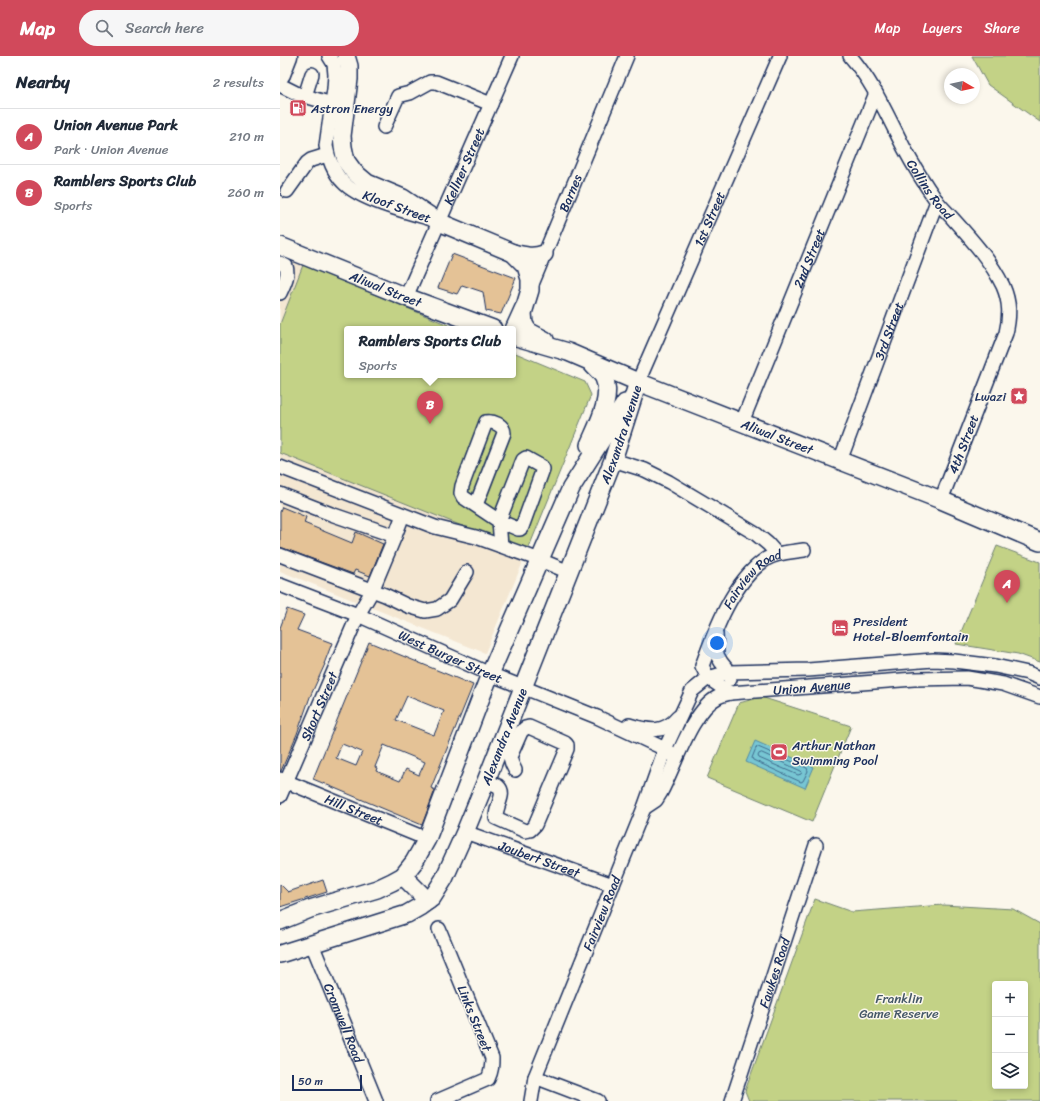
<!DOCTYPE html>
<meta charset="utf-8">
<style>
:root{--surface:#fff;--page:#f6f6f7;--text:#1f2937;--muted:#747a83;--line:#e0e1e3;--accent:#d1495b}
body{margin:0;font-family:Sriracha,sans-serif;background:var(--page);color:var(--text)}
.controls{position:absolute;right:12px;bottom:12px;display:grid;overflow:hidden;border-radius:4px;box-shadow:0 2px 6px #0003}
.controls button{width:36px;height:36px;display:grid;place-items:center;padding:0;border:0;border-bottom:1px solid var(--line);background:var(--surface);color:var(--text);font:20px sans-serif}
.compass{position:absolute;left:664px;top:12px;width:36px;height:36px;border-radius:50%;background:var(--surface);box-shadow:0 2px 6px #0003;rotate:99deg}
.scale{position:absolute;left:12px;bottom:10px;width:70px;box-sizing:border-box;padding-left:4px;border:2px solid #1b2f5e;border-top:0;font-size:11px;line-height:14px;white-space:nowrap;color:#1b2f5e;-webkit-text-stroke:3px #fbf7ec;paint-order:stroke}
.you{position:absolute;left:437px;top:587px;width:14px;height:14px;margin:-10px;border:3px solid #fff;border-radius:50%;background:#1a73e8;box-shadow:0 0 0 6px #1a73e833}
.badge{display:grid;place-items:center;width:26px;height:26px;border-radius:50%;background:var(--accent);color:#fff;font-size:13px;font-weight:700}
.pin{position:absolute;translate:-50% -33px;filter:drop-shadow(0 1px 2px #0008)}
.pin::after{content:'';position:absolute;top:21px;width:14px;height:12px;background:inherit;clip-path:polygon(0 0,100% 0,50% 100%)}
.popup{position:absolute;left:64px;top:270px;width:172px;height:52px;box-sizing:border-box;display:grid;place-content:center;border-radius:4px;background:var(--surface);filter:drop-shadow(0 1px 3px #0005);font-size:13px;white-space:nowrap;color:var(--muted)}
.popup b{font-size:15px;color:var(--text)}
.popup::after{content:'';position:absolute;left:50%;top:100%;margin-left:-8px;border:8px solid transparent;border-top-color:var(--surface)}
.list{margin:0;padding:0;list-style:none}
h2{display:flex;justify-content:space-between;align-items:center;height:52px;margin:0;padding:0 16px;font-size:17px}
h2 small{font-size:13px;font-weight:400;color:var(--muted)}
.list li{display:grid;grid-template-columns:26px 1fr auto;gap:12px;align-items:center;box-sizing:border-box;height:56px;padding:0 16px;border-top:1px solid var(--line)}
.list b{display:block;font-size:15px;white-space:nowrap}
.list p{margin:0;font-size:13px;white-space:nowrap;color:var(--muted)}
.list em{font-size:13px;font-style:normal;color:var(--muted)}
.icon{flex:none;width:22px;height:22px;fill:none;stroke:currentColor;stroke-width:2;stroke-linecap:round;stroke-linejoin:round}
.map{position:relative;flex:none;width:760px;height:1045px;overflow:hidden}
header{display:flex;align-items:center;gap:24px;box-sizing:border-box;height:56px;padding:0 20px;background:var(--accent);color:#fff}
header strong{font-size:19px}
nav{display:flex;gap:22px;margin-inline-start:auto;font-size:14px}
.search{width:280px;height:36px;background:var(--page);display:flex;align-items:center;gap:10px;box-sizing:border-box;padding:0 14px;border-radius:22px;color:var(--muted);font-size:15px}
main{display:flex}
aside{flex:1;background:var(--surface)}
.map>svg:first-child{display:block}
.built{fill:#f4e7d2}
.green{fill:#c3d286;stroke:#6f8072;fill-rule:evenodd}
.water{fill:#77c6d3;stroke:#528aa4}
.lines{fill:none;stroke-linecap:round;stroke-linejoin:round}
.shore{stroke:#406b8d;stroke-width:1}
.building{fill:#e4c296;stroke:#1b2f5e;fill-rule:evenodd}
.minor-casing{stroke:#1b2f5e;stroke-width:16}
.major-casing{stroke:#1b2f5e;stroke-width:20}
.highway-casing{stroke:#1b2f5e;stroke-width:23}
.minor{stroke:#fbf7ec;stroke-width:13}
.major{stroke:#fbf7ec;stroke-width:17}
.highway{stroke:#fbf7ec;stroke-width:20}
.labels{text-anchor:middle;stroke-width:3;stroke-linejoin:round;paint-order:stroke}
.poi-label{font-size:13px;fill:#1b2f5e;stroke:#fbf7ec;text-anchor:start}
.street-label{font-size:13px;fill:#1b2f5e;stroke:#fbf7ec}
.park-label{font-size:13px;fill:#455868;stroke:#fbf7ec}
</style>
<header>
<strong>Map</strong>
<div class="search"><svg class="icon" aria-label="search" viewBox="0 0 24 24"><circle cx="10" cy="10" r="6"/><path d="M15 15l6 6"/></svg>Search here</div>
<nav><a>Map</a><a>Layers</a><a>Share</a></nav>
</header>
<main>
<aside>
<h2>Nearby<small>2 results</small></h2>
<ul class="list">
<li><span class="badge">A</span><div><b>Union Avenue Park</b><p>Park · Union Avenue</p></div><em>210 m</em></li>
<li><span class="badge">B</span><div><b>Ramblers Sports Club</b><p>Sports</p></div><em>260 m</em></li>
</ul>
</aside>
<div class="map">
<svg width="760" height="1045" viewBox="0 0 760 1045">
<rect width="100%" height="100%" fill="#fbf7ec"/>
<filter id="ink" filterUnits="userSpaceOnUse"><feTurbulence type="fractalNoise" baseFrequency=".025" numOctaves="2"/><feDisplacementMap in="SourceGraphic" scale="8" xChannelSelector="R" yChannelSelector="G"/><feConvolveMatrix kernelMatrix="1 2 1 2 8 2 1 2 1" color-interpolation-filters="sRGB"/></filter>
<g filter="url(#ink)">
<g class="built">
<polygon points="0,199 23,209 0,268"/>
<polygon points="0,397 247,496 205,597 0,515"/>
</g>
<g class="green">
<polygon points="692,0 760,0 760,66 708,29"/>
<polygon points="23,209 178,273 67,273 67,319 233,319 233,296 305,326 311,339 247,496 0,397 0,268"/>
<polygon points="717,490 760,506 760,606 738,598 676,588"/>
<polygon points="481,641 571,670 532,766 427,722 459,647"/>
<path d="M535,843L572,856L663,849L733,853L760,868V1045H469L465,1035ZM715,928H745V1030H715Z"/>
</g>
<polygon class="water" points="475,685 534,711 525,732 466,706"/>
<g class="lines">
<g class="shore">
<polygon points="478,691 527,712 528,715 523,725 521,726 473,704 472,702 476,692"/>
<polygon points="482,697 521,715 522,716 521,718 518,719 479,702 478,700 479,698"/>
</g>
</g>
<g class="building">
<polygon points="172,198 236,222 221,258 206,255 203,236 182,229 177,238 158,232"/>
<polygon points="2,451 26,461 24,467 72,487 76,476 103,488 90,520 75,514 73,518 0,491 0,456"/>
<polygon points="7,553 24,559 17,574 52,587 44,608 45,608 30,641 17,678 1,715 0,715 0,572"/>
<path d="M89,586L193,629L151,732L155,734L142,769L33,723ZM127,640L164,655L154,679L116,664ZM62,688L82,696L76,710L56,702ZM104,689L145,706L139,719L126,713L120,725L96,715L97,712L95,711Z"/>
<polygon points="43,824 47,836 0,851 0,828 8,836"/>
</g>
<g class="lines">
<defs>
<g id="minor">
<path d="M49,0L54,8L55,19L54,33L46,90C48,102 54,117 63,126C78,143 126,156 148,162"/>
<path id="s1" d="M570,0C593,26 608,61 624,92C633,109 644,127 656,144C661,151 668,157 674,164C692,184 711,205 723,230C730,246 730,260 726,277L661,444"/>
<polyline points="0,29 18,38 52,48"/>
<polyline points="25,40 32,18"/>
<polyline points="104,71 118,40 130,37 150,26 156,26 211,48"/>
<polyline points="7,135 27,107 31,104 47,99"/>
<path d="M0,207L6,210C9,220 4,228 0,237"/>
<path id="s2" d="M250,233L347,0"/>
<path id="s3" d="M126,241L232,0"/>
<polyline points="232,273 242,251"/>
<path id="s4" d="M358,326L500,0"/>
<path id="s5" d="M462,366L596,37"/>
<polyline points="333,404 365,414 389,426 476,478 488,488 497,498"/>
<path id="s6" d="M560,405L657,145"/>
<polyline points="0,411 155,471 196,481 260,504 289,516"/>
<polyline points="0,438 51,458 115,480"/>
<path d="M196,449L224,377C224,369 213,365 206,366L182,430L181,437L183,441L219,465L238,473H240L242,471L263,413L262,411L246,402L243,404L219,465L221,490"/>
<polyline points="0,499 105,539 128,550 145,555 157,553 170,544 187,516"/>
<path id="s7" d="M0,529L78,559L210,618L317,661L385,693L391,697"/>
<polyline points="436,578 437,599 441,606 449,616 450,623"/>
<path id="s8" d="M450,637L428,622L422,610C435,574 453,525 486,503C497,496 512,496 524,494"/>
<path d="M349,669C369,675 384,678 398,661"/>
<path id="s9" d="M0,723L147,783"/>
<path d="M206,725C209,726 214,728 218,730C227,738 215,750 216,762L245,775L250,774L255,769L287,693V689L285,687L249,671L245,672L241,676L230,701L232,708L235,714"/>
<path id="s10" d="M0,740L78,559L92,535L115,480L123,459"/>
<path id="s11" d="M364,752L376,744L381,736C395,710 412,654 438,641C442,639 446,638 450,637L634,623L687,622L723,628L760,641"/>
<path id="s12" d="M185,776L333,829"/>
<path id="s13" d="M32,888L96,1045"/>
<polyline points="255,1021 318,1045"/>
<path d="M157,1045L208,1023C212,1015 212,1009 212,1002L159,873"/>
<path id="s14" d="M251,1045L255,1021L364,752L385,693L412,635L428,622L449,616L528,614L653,604L674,605L715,610L748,617L760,622"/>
<path id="s15" d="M452,1045L536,789"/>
</g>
<g id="major">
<polyline points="66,0 69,10 69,23 62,80 63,91 66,105 74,116 87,127 123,142 159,166 233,197 246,210 250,223 250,234 243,257 244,268 248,275 265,284"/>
<path id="s16" d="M0,190L126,241L213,273"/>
<path d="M233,197C245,200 253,202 264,198"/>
<path id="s17" d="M233,280L288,296L358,326L661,444L760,486"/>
<path d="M309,389C317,370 333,342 324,322C322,317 315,312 312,308"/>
<polyline points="123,820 148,845"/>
<polyline points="0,865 30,853 97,833 112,826 123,820 134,806 147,783 210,618 291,432 345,347"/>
<path id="s18" d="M0,898L127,858L141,850L152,842L164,823L185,776L206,725L333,404L358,326"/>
</g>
<polyline id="highway" points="0,18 7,0"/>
</defs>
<use href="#minor" class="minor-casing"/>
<use href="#major" class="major-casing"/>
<use href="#highway" class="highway-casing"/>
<use href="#minor" class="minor"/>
<use href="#major" class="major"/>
<use href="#highway" class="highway"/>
</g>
</g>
<defs>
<symbol id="fuel-square" viewBox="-11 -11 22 22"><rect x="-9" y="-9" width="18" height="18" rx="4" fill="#d1495b" stroke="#fbf7ec"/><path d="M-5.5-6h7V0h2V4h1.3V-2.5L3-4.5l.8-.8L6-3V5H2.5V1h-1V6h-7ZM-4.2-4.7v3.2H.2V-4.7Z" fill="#fff"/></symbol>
<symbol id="sight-square" viewBox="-11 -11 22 22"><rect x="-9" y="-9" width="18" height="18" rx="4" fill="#d1495b" stroke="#fbf7ec"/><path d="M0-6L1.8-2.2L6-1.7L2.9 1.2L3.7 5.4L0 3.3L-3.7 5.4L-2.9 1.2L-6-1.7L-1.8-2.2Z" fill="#fff"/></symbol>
<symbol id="hotel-square" viewBox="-11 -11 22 22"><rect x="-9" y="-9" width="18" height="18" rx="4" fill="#d1495b" stroke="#fbf7ec"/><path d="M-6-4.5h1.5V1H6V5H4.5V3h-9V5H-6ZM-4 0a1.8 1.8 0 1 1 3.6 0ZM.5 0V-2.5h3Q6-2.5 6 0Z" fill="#fff"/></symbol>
<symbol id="stadium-square" viewBox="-11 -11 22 22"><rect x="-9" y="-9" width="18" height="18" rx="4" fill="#d1495b" stroke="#fbf7ec"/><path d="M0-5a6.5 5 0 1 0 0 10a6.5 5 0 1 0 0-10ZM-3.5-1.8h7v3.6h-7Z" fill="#fff"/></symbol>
</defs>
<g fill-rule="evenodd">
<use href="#fuel-square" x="8" y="42" width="20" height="20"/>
<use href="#sight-square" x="729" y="330" width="20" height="20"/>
<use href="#hotel-square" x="550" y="562" width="20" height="20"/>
<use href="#stadium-square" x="489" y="686" width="20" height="20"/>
</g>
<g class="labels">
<g class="poi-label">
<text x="31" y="57">Astron Energy</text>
<text x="726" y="345" text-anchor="end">Lwazi</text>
<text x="573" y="570">President<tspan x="573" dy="15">Hotel-Bloemfontain</tspan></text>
<text x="512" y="694">Arthur Nathan<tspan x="512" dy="15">Swimming Pool</tspan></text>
</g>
<g class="street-label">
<text dy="5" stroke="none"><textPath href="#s3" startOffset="143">Kellner Street</textPath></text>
<text dy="5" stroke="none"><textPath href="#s1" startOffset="156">Collins Road</textPath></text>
<text dy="5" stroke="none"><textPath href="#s2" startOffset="104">Barnes</textPath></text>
<text transform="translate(117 150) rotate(20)" y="5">Kloof Street</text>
<text dy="5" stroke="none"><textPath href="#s4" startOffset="178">1st Street</textPath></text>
<text dy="5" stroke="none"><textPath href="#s5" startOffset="177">2nd Street</textPath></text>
<text dy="5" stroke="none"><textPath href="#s16" startOffset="114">Aliwal Street</textPath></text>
<text dy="5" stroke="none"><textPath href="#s6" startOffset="139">3rd Street</textPath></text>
<text dy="5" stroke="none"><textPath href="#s18" startOffset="664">Alexandra Avenue</textPath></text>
<text dy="5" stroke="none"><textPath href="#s17" startOffset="283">Aliwal Street</textPath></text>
<text transform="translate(683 388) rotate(-69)" y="5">4th Street</text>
<text dy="5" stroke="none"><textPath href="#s8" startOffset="143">Fairview Road</textPath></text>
<text dy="5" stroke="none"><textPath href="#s7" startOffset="185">West Burger Street</textPath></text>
<text dy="5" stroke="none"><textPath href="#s11" startOffset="231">Union Avenue</textPath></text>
<text dy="5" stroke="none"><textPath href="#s10" startOffset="98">Short Street</textPath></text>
<text dy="5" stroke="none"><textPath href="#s18" startOffset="340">Alexandra Avenue</textPath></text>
<text dy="5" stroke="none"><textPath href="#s9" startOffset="80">Hill Street</textPath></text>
<text dy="5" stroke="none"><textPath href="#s12" startOffset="79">Joubert Street</textPath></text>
<text dy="5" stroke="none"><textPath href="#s14" startOffset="201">Fairview Road</textPath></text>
<text dy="5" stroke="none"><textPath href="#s15" startOffset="135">Fawkes Road</textPath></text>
<text transform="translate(195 962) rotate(68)" y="5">Links Street</text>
<text dy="5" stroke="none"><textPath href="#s13" startOffset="85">Cromwell Road</textPath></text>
</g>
<g class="park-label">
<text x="619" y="947">Franklin<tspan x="619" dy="15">Game Reserve</tspan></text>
</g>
</g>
</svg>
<div class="controls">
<button>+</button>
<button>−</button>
<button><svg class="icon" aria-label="layers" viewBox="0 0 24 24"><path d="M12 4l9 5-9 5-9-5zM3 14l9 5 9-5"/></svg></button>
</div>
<svg class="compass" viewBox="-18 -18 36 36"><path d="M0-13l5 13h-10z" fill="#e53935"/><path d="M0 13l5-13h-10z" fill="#747a83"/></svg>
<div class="scale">50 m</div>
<div class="you"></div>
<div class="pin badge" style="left:727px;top:547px">A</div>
<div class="pin badge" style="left:150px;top:368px">B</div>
<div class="popup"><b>Ramblers Sports Club</b>Sports</div>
</div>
</main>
